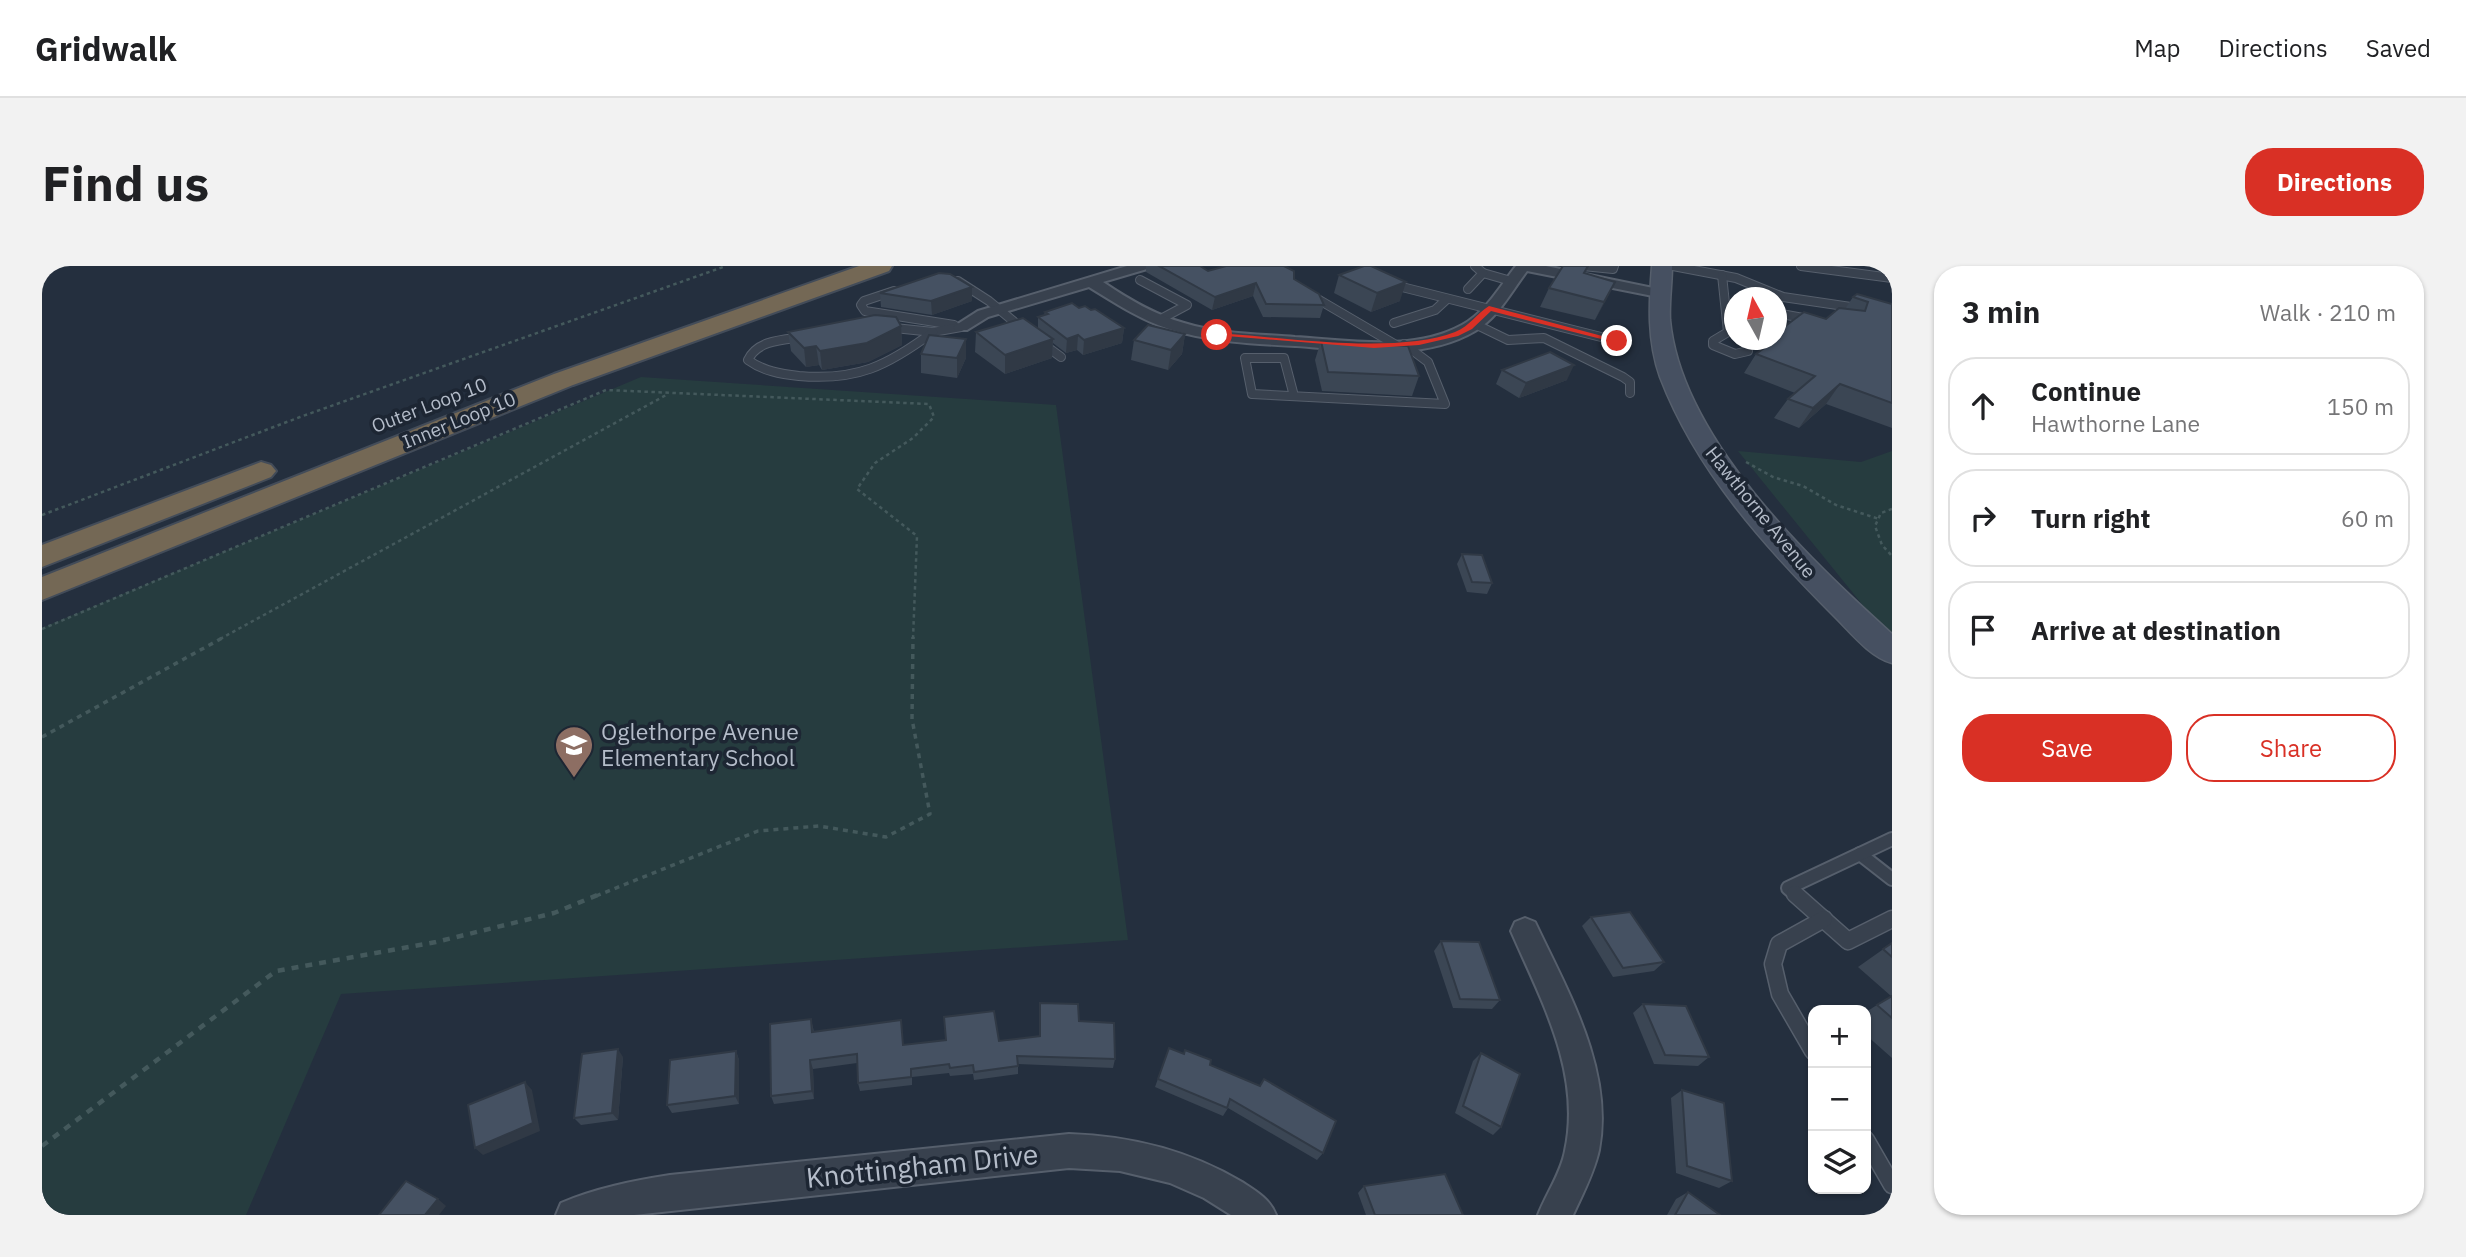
<!DOCTYPE html>
<meta charset="utf-8">
<style>
:root{--surface:#fff;--page:#f2f2f2;--text:#202124;--muted:#757577;--line:#e0e0e0;--accent:#d93025}
body{margin:0;font-family:"IBM Plex Sans",sans-serif;background:var(--page);color:var(--text)}
.controls{position:absolute;right:21px;bottom:21px;display:grid;overflow:hidden;border-radius:14px;box-shadow:0 2px 5px #0004}
.controls button{width:63px;height:63px;display:grid;place-items:center;padding:0;border:0;border-bottom:2px solid var(--line);background:var(--surface);color:var(--text);font:35px sans-serif}
.compass{position:absolute;left:1682px;top:21px;width:63px;height:63px;border-radius:50%;background:var(--surface);box-shadow:0 2px 5px #0004;rotate:352deg}
.stop{position:absolute;width:21px;height:21px;margin:-16px;border:5px solid #d93025;border-radius:50%;background:#fff}
.stop.end{background:#d93025;border-color:#fff;box-shadow:0 2px 7px #0008}
.list{margin:0;padding:0;list-style:none}
h2{display:flex;justify-content:space-between;align-items:center;height:91px;margin:0;padding:0 28px;font-size:30px}
h2 small{font-size:23px;font-weight:400;color:var(--muted)}
.list li{display:grid;grid-template-columns:46px 1fr auto;gap:21px;align-items:center;box-sizing:border-box;height:98px;margin:0 14px 14px;padding:0 14px;border:2px solid var(--line);border-radius:28px}
.list b{display:block;font-size:26px;white-space:nowrap}
.list p{margin:0;font-size:23px;white-space:nowrap;color:var(--muted)}
.list em{font-size:23px;font-style:normal;color:var(--muted)}
.actions{display:flex;gap:14px;padding:21px 28px}
.actions a{flex:1;padding:16px 0;border:2px solid var(--accent);border-radius:28px;text-align:center;font-size:24px;color:var(--accent)}
.actions .main{background:var(--accent);color:#fff}
.icon{flex:none;width:38px;height:38px;fill:none;stroke:currentColor;stroke-width:2;stroke-linecap:round;stroke-linejoin:round}
.map{position:relative;flex:none;width:1850px;height:949px;overflow:hidden;border-radius:28px}
header{display:flex;align-items:center;gap:42px;box-sizing:border-box;height:98px;padding:0 35px;background:var(--surface);border-bottom:2px solid var(--line)}
header strong{font-size:33px}
nav{display:flex;gap:38px;margin-inline-start:auto;font-size:24px}
.intro{display:flex;align-items:center;justify-content:space-between;box-sizing:border-box;height:168px;padding:0 42px}
h1{margin:0;font-size:49px}
.button{padding:18px 32px;border-radius:28px;background:var(--accent);color:#fff;font-size:24px;font-weight:700}
main{display:flex;gap:42px;padding:0 42px}
aside{flex:1;background:var(--surface);border-radius:28px;box-shadow:0 2px 5px #0004}
.map>svg:first-child{display:block}
.green{fill:#263c3f}
.lines{fill:none;stroke-linecap:round;stroke-linejoin:round}
.service-far2-casing{stroke:#565f6c;stroke-width:10}
.service-far1-casing{stroke:#565f6c;stroke-width:16}
.service-casing{stroke:#565f6c;stroke-width:19}
.minor-casing{stroke:#565f6c;stroke-width:4}
.secondary-casing{stroke:#565f6c;stroke-width:3}
.motorway-casing{stroke:#434c59;stroke-width:4}
.path-far2{stroke:#44595c;stroke-width:2.5;stroke-dasharray:3.5 3.5;stroke-linecap:butt}
.path-far1{stroke:#44595c;stroke-width:3.5;stroke-dasharray:5 5;stroke-linecap:butt}
.path{stroke:#44595c;stroke-width:4.5;stroke-dasharray:7 7;stroke-linecap:butt}
.service-far2{stroke:#38414e;stroke-width:8}
.service-far1{stroke:#38414e;stroke-width:12}
.service{stroke:#38414e;stroke-width:16}
.minor{fill:#38414e;fill-rule:evenodd}
.secondary{fill:#465061;fill-rule:evenodd}
.motorway{fill:#746855;fill-rule:evenodd}
.wall{fill:#3b4654}
.shaded-wall{fill:#303945}
.building{fill:#455162;stroke:#303945;stroke-width:2}
.route{fill:#d93025}
.labels{text-anchor:middle;stroke-width:7;stroke-linejoin:round;paint-order:stroke}
.far-street-label{font-size:19px;fill:#b4bcc9;stroke:#1d2633}
.poi-label{font-size:23px;fill:#b4bcc9;stroke:#1d2633;text-anchor:start}
.near-street-label{font-size:28px;fill:#b4bcc9;stroke:#1d2633}
</style>
<header>
<strong>Gridwalk</strong>
<nav><a>Map</a><a>Directions</a><a>Saved</a></nav>
</header>
<div class="intro"><h1>Find us</h1><a class="button">Directions</a></div>
<main>
<div class="map">
<svg width="1850" height="949" viewBox="0 0 1850 949">
<rect width="100%" height="100%" fill="#242f3e"/>
<g class="green">
<polygon points="599,111 1014,139 1086,674 299,728 204,949 0,949 0,362"/>
<polygon points="1696,185 1819,196 1850,185 1850,368 1832,353"/>
</g>
<g class="lines">
<defs>
<g id="service-far2">
<polyline points="1541,0 1571,3 1572,0"/>
<polyline points="1631,0 1694,12 1741,31 1850,47"/>
<polyline points="1759,0 1850,12"/>
<polyline points="1441,7 1469,15"/>
<polyline points="1680,9 1686,66 1671,75 1671,79 1693,88 1706,85"/>
<polyline points="1098,14 1145,39 1117,54"/>
<polyline points="916,15 947,35 982,64"/>
<polyline points="1348,18 1575,75"/>
<polyline points="1426,23 1441,7 1433,0"/>
<polyline points="852,25 822,35 819,39 823,45 912,59"/>
<polyline points="1267,28 1354,79"/>
<polyline points="1734,47 1772,54"/>
<polyline points="1352,57 1393,44 1405,33"/>
<polyline points="1433,58 1466,74 1502,72 1581,111 1588,116 1588,127"/>
<polyline points="843,61 891,66 919,61"/>
<path d="M763,71C743,74 716,73 706,94C721,105 739,108 757,110C815,115 845,100 891,66"/>
<polyline points="997,75 1019,91"/>
<polyline points="1716,77 1721,74"/>
<polyline points="1252,130 1242,92 1203,92 1210,128 1403,138 1386,96 1362,78"/>
</g>
<g id="service-far1">
<polyline points="1818,588 1850,613"/>
<polyline points="1755,630 1746,622 1850,573"/>
</g>
<g id="service">
<polyline points="1753,628 1806,675 1850,653"/>
<polyline points="1771,785 1738,728 1731,698 1737,678 1782,653"/>
<polyline points="1824,874 1850,919"/>
</g>
<g id="minor">
<path d="M1085,0H1107L1105,3L1061,16C1086,33 1113,49 1142,57C1177,68 1216,68 1253,71C1307,74 1371,86 1420,59C1444,46 1458,20 1474,0H1504L1616,23L1623,27L1616,31L1485,5C1469,26 1456,52 1433,65C1380,96 1312,84 1254,80C1212,78 1168,76 1127,63C1099,54 1073,37 1047,21L946,51L925,64H913L911,61L936,45Z"/>
<path d="M1483,652L1493,656C1526,726 1572,804 1557,884C1552,907 1540,929 1531,949H1496C1504,928 1519,907 1523,885C1540,807 1499,734 1469,665L1473,656Z"/>
<path d="M1027,868C1089,870 1146,884 1200,916C1214,925 1228,933 1234,949H1189L1162,932L1128,917L1078,905L1027,902L592,949H514L519,937C554,922 590,915 628,909Z"/>
</g>
<path id="secondary" d="M1610,0H1630C1630,17 1627,36 1628,54C1639,172 1767,293 1850,368V397C1828,391 1809,367 1793,351C1723,281 1654,205 1618,111C1605,74 1607,38 1610,0Z"/>
<g id="motorway">
<polygon points="817,0 850,0 847,5 531,119 0,334 0,311 512,108"/>
<polygon points="219,196 229,199 234,205 229,211 0,301 0,279"/>
</g>
</defs>
<use href="#service-far2" class="service-far2-casing"/>
<use href="#service-far1" class="service-far1-casing"/>
<use href="#service" class="service-casing"/>
<use href="#minor" class="minor-casing"/>
<use href="#secondary" class="secondary-casing"/>
<use href="#motorway" class="motorway-casing"/>
<g class="path-far2">
<polyline points="1704,196 1731,211 1761,220 1794,239 1837,253"/>
<polyline points="1850,243 1839,247 1833,260 1840,279 1850,290"/>
<polyline points="0,249 258,151 684,0"/>
<polyline points="0,363 564,124 887,138 892,151 871,172 833,197 815,223 875,270 871,373"/>
<polyline points="178,373 626,128"/>
</g>
<g class="path-far1">
<polyline points="0,471 182,371"/>
<polyline points="554,630 716,565 777,560 844,571 888,548 870,453 871,371"/>
</g>
<polyline class="path" points="0,880 234,705 394,676 512,647 558,628"/>
<use href="#service-far2" class="service-far2"/>
<use href="#service-far1" class="service-far1"/>
<use href="#service" class="service"/>
<use href="#minor" class="minor"/>
<use href="#secondary" class="secondary"/>
<use href="#motorway" class="motorway"/>
</g>
<g class="wall">
<polygon points="1104,0 1158,0 1166,5 1252,13 1282,39 1278,52 1221,51 1211,30 1170,44 1104,6"/>
<polygon points="1542,7 1573,16 1553,54 1498,41 1507,22"/>
<polygon points="1297,9 1358,35 1329,46 1292,27"/>
<polygon points="838,27 930,35 890,49 839,41"/>
<polygon points="1811,31 1850,38 1850,162 1784,138 1757,162 1732,152 1746,133 1753,127 1702,107 1714,88 1724,80 1728,74 1734,74 1784,53 1803,43"/>
<polygon points="1037,42 1082,62 1080,77 1041,89 1035,84 1024,87 1011,77 1010,92 963,108 933,86 934,66 996,62 996,51 1002,49 1003,46"/>
<polygon points="859,60 860,79 826,96 780,104 777,99 764,101 749,85 746,66"/>
<polygon points="1143,68 1140,88 1126,104 1089,94 1092,74"/>
<polygon points="1279,75 1377,110 1370,130 1280,125 1273,94"/>
<polygon points="879,88 924,92 915,112 879,107"/>
<polygon points="1460,104 1525,114 1477,132 1454,118"/>
<polygon points="1420,288 1450,317 1445,328 1425,326 1415,298"/>
<polygon points="1549,651 1622,696 1612,705 1571,711 1540,660"/>
<polygon points="1399,675 1458,734 1450,743 1411,742 1392,685"/>
<polygon points="1850,677 1850,792 1824,769 1824,746 1849,730 1816,701"/>
<polygon points="998,737 1037,755 1073,793 1071,802 976,798 976,808 932,814 931,808 908,810 907,807 870,811 870,819 818,825 816,817 815,797 771,803 772,833 732,838 729,830 769,753 772,766 862,779 904,774 902,751 957,775 997,770"/>
<polygon points="1601,738 1667,791 1656,800 1612,798 1591,747"/>
<polygon points="1127,782 1168,799 1281,887 1275,894 1186,842 1181,850 1113,821"/>
<polygon points="694,785 697,794 697,838 630,847 625,839"/>
<polygon points="1439,787 1459,861 1451,869 1413,847 1431,795"/>
<polygon points="581,791 576,854 539,859 532,852"/>
<polygon points="1640,824 1690,915 1677,922 1634,907 1629,832"/>
<polygon points="1322,920 1421,949 1324,949 1316,927"/>
<polygon points="1646,926 1678,949 1625,949 1634,933"/>
</g>
<g class="shaded-wall">
<polygon points="1364,16 1358,35 1329,46 1335,27"/>
<polygon points="1573,16 1564,34 1553,54 1562,36"/>
<polygon points="1214,17 1211,30 1170,44 1173,31"/>
<polygon points="930,21 930,35 890,49 889,35"/>
<polygon points="859,60 860,79 826,96 780,104 778,85"/>
<polygon points="1082,62 1080,77 1041,89 1042,74"/>
<polygon points="1143,68 1140,88 1126,104 1129,84"/>
<polygon points="1036,69 1035,84 1024,87 1025,73"/>
<polygon points="924,73 924,92 915,112 915,92"/>
<polygon points="1011,73 1010,92 963,108 963,89"/>
<polygon points="774,80 777,99 764,101 762,82"/>
<polygon points="1532,99 1525,114 1477,132 1484,117"/>
<polygon points="1798,118 1784,138 1757,162 1771,142"/>
<polygon points="576,783 581,791 576,854 570,847"/>
<polygon points="694,785 697,794 697,838 693,830"/>
<polygon points="768,794 771,803 772,833 770,825"/>
<polygon points="483,816 490,824 498,865 441,889 433,882"/>
<polygon points="396,933 404,940 397,949 383,949"/>
</g>
<g class="building">
<polygon points="1117,0 1158,0 1166,5 1184,0 1242,0 1252,5 1252,13 1277,28 1282,39 1224,38 1214,17 1173,31"/>
<polygon points="1322,0 1329,0 1364,16 1335,27 1297,9"/>
<polygon points="1521,0 1546,0 1542,7 1573,16 1562,36 1507,22"/>
<polygon points="897,7 908,8 930,21 889,35 838,27"/>
<polygon points="1815,28 1850,38 1850,137 1798,118 1771,142 1746,133 1773,110 1714,88 1733,74 1734,74 1734,67 1762,46 1784,53 1797,42 1823,45 1826,36 1811,31"/>
<polygon points="1030,37 1037,42 1043,40 1049,44 1053,43 1082,62 1042,74 1036,69 1025,73 996,51 1006,48 1003,46"/>
<polygon points="833,49 854,51 859,60 825,77 778,85 774,80 762,82 746,66"/>
<polygon points="981,52 1011,73 963,89 934,66"/>
<polygon points="1106,59 1143,68 1129,84 1092,74"/>
<polygon points="887,69 924,73 915,92 879,88"/>
<polygon points="1279,75 1366,80 1377,110 1286,106"/>
<polygon points="1508,86 1532,99 1484,117 1460,104"/>
<polygon points="1420,288 1440,289 1450,317 1430,316"/>
<polygon points="1588,646 1622,696 1581,702 1549,651"/>
<polygon points="1399,675 1437,676 1458,734 1418,733"/>
<polygon points="1850,677 1850,691 1841,683"/>
<polygon points="1850,730 1850,752 1835,739"/>
<polygon points="998,737 1036,738 1037,755 1072,757 1073,793 975,790 976,800 932,806 931,799 908,802 907,798 869,803 869,811 816,817 815,788 768,794 770,825 729,830 728,758 769,753 770,766 859,754 861,779 904,774 902,751 952,745 957,775 998,770"/>
<polygon points="1601,738 1644,740 1667,791 1623,789"/>
<polygon points="1127,782 1142,788 1143,784 1169,794 1168,799 1218,820 1222,813 1294,855 1281,887 1188,833 1185,842 1116,813"/>
<polygon points="576,783 570,847 532,852 540,788"/>
<polygon points="694,785 693,830 625,839 628,794"/>
<polygon points="1439,787 1478,808 1459,861 1421,840"/>
<polygon points="483,816 491,857 433,882 426,839"/>
<polygon points="1640,824 1682,837 1690,915 1645,900"/>
<polygon points="1403,908 1421,949 1333,949 1322,920"/>
<polygon points="364,915 396,933 383,949 337,949"/>
<polygon points="1646,926 1678,949 1633,949"/>
</g>
<path class="route" d="M1447,40L1579,75L1575,77L1449,45L1430,63L1416,70L1377,79L1332,82L1172,69L1175,67C1240,71 1354,89 1413,66C1428,60 1435,47 1447,40Z"/>
<defs>
<symbol id="school-pin" viewBox="-11 -11 22 30"><path d="M0 17L-7.5 6A9.5 9.5 0 1 1 7.5 6Z" fill="#8d6e63" stroke="#1d2633"/><path d="M0-5L7-2L0 1L-7-2ZM-4 1L0 2.5L4 1V4Q0 6-4 4Z" fill="#fff"/></symbol>
</defs>
<g fill-rule="evenodd">
<use href="#school-pin" x="510" y="457" width="44" height="60"/>
</g>
<g class="labels">
<g class="far-street-label">
<text transform="translate(387 139) rotate(-21)" y="7">Outer Loop 10</text>
<text transform="translate(417 154) rotate(-22)" y="7">Inner Loop 10</text>
<text transform="translate(1719 246) rotate(51)" y="7">Hawthorne Avenue</text>
</g>
<g class="poi-label">
<text x="559" y="474">Oglethorpe Avenue<tspan x="559" dy="26">Elementary School</tspan></text>
</g>
<g class="near-street-label">
<text transform="translate(880 900) rotate(-6)" y="10">Knottingham Drive</text>
</g>
</g>
</svg>
<div class="controls">
<button>+</button>
<button>−</button>
<button><svg class="icon" aria-label="layers" viewBox="0 0 24 24"><path d="M12 4l9 5-9 5-9-5zM3 14l9 5 9-5"/></svg></button>
</div>
<svg class="compass" viewBox="-18 -18 36 36"><path d="M0-13l5 13h-10z" fill="#e53935"/><path d="M0 13l5-13h-10z" fill="#757577"/></svg>
<div class="stop" style="left:1175px;top:69px"></div>
<div class="stop end" style="left:1575px;top:75px"></div>
</div>
<aside>
<h2>3 min<small>Walk · 210 m</small></h2>
<ul class="list">
<li><svg class="icon" aria-label="ahead" viewBox="0 0 24 24"><path d="M12 20V5M6 11l6-6 6 6"/></svg><div><b>Continue</b><p>Hawthorne Lane</p></div><em>150 m</em></li>
<li><svg class="icon" aria-label="right" viewBox="0 0 24 24"><path d="M7 20v-9h11M14 6l5 5-5 5"/></svg><div><b>Turn right</b></div><em>60 m</em></li>
<li><svg class="icon" aria-label="arrive" viewBox="0 0 24 24"><path d="M6 21V4h12l-3 4 3 4H6"/></svg><div><b>Arrive at destination</b></div></li>
</ul>
<div class="actions"><a class="main">Save</a><a>Share</a></div>
</aside>
</main>
